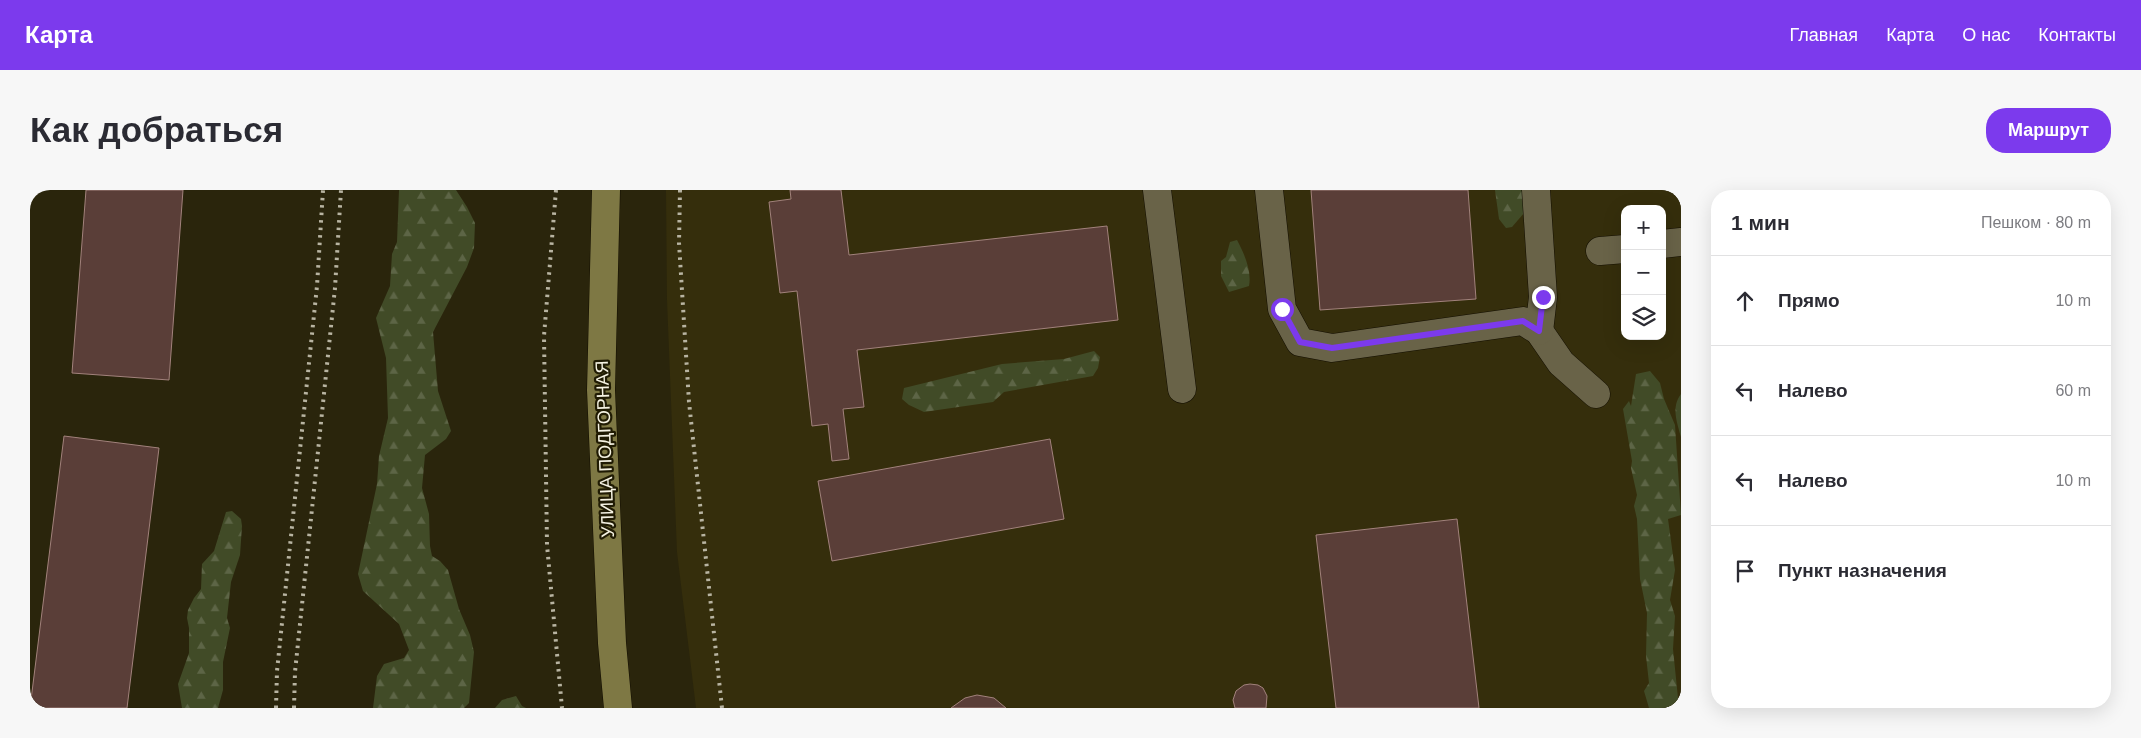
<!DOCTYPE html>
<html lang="ru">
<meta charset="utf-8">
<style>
:root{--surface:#fff;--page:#f7f7f7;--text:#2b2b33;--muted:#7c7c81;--line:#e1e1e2;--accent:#7c3aed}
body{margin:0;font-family:Helvetica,sans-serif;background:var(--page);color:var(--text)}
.controls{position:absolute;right:15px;top:15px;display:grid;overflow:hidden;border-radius:10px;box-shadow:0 5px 20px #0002}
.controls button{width:45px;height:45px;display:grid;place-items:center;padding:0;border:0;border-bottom:1px solid var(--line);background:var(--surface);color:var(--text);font:25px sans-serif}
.stop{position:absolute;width:15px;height:15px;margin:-11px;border:4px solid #7c3aed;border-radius:50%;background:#fff}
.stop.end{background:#7c3aed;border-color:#fff;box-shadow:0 1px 5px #0008}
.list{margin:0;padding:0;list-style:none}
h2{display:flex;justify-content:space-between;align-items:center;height:65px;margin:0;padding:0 20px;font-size:21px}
h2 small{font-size:16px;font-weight:400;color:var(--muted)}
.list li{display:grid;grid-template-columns:32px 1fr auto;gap:15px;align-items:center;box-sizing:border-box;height:90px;padding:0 20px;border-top:1px solid var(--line)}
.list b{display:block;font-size:19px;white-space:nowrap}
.list em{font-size:16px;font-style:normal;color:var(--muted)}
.icon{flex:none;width:28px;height:28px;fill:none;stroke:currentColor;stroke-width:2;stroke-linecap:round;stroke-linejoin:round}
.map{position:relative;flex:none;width:1651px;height:518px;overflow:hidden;border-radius:20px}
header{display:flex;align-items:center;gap:30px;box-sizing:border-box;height:70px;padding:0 25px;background:var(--accent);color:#fff}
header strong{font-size:24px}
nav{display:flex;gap:28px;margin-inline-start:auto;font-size:18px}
.intro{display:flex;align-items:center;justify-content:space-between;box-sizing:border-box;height:120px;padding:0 30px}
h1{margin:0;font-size:35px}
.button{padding:12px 22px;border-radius:20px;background:var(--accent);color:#fff;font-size:18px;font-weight:700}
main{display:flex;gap:30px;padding:0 30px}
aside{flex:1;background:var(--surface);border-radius:20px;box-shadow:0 5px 20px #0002}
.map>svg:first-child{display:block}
.built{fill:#352e0c;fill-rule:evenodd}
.forest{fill:url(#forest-firs)}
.building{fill:#5a3e38;stroke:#a2827c}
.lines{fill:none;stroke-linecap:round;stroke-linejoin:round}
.minor-casing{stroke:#130e00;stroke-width:29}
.major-casing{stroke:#130e00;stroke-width:29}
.minor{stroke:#696348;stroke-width:28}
.major{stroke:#7e7844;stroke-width:28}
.rail{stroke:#b8b4a2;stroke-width:4;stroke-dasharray:2.5 5;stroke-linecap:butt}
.route{stroke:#7c3aed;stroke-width:6}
.labels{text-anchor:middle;stroke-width:4.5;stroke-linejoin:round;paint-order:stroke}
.street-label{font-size:18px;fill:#f5f2e2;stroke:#201b03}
</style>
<header>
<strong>Карта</strong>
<nav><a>Главная</a><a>Карта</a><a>О нас</a><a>Контакты</a></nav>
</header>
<div class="intro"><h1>Как добраться</h1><a class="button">Маршрут</a></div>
<main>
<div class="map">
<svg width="1651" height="518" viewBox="0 0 1651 518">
<defs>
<pattern id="forest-firs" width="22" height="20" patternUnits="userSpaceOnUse" patternTransform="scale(1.25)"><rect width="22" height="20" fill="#414b27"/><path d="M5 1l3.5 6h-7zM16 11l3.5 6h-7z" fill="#5d6546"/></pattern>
</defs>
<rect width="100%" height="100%" fill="#2a250c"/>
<path class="built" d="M636,0H1651V518H666L647,362L637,110ZM1595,19H1632V146H1595Z"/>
<g class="forest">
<polygon points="369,0 426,0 437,17 445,33 444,58 437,77 403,142 408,201 421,241 416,249 395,265 392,298 399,324 400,356 402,366 410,371 418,380 429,419 440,445 444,462 439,513 434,518 343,518 347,486 354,474 374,468 379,460 369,434 333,401 328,384 347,294 349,266 358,228 356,168 346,128 360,96 362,64 367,52"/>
<polygon points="1465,0 1493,0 1494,23 1482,37 1476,38 1469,29"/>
<path d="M1207,50C1214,63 1222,81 1219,96L1199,102L1191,86V71L1196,67L1200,52Z"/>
<polygon points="1064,161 1070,167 1068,178 1063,186 974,202 963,212 894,222 879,215 872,209 874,198 972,174 1034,169"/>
<polygon points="1620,181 1630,193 1634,209 1645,235 1651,325 1638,329 1645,380 1640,410 1645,426 1643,459 1649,518 1619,518 1614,501 1619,493 1616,466 1617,423 1610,389 1607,329 1604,316 1607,305 1601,278 1602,271 1593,219 1599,211 1601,216 1606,184"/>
<path d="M1651,204V247C1647,232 1641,217 1651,204Z"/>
<polygon points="202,321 211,329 212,336 210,365 201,392 197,428 200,438 193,472 193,500 188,518 152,518 148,494 159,463 159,438 157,428 158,420 164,408 171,399 172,374 184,361 196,322"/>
<polygon points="486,506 492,516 496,518 465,518 472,510"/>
</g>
<g class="building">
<polygon points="56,0 153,0 139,190 42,183"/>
<polygon points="760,0 811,0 819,65 1077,36 1088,130 827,160 834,217 813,219 819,269 802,271 798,234 782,236 767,101 750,103 739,12 761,9"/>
<polygon points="1281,0 1438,0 1446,109 1290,120"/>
<polygon points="34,246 129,258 97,518 0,518"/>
<polygon points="1020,249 1034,329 802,371 788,291"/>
<polygon points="1427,329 1449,518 1306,518 1286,345"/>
<polygon points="1220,494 1228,495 1233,498 1237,506 1236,518 1205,518 1203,510 1206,501 1214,495"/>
<polygon points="947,505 964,508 976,518 921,518 935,508"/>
</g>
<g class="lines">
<defs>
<g id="minor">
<polyline points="1127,0 1152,199"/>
<polyline points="1239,0 1252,119 1270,152 1302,158 1493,131 1509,141 1531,173 1566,204"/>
<polyline points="1506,0 1513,107 1509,141"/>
<polyline points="1632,54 1651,52"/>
<polyline points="1570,61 1595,59"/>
</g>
<polyline id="major" points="576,0 571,200 582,453 588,518"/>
</defs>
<use href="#minor" class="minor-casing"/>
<use href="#major" class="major-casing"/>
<use href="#minor" class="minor"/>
<use href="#major" class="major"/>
<g class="rail">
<polyline points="526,0 514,146 517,355 532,518"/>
<polyline points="650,0 649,53 659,212 692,518"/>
<polyline points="246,518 247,481 287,96 293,0"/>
<polyline points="264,518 265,482 305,98 311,0"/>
</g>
</g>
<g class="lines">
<polyline class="route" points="1252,119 1270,152 1302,158 1493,131 1509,141 1513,107"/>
</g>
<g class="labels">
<g class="street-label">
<text transform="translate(575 259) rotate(-92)" y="6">УЛИЦА ПОДГОРНАЯ</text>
</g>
</g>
</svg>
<div class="controls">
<button>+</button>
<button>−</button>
<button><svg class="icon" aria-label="layers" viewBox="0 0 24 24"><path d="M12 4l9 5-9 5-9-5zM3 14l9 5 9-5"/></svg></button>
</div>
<div class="stop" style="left:1252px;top:119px"></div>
<div class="stop end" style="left:1513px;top:107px"></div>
</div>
<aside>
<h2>1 мин<small>Пешком · 80 m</small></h2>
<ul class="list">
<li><svg class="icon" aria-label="ahead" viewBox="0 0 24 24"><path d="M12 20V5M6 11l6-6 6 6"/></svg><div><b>Прямо</b></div><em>10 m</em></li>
<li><svg class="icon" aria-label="left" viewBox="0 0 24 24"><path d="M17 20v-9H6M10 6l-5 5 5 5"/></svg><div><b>Налево</b></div><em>60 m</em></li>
<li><svg class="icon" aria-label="left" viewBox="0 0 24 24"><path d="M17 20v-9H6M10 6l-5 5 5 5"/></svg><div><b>Налево</b></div><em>10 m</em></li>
<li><svg class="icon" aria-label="arrive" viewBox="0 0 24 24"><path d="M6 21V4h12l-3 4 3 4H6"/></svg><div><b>Пункт назначения</b></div></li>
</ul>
</aside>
</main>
